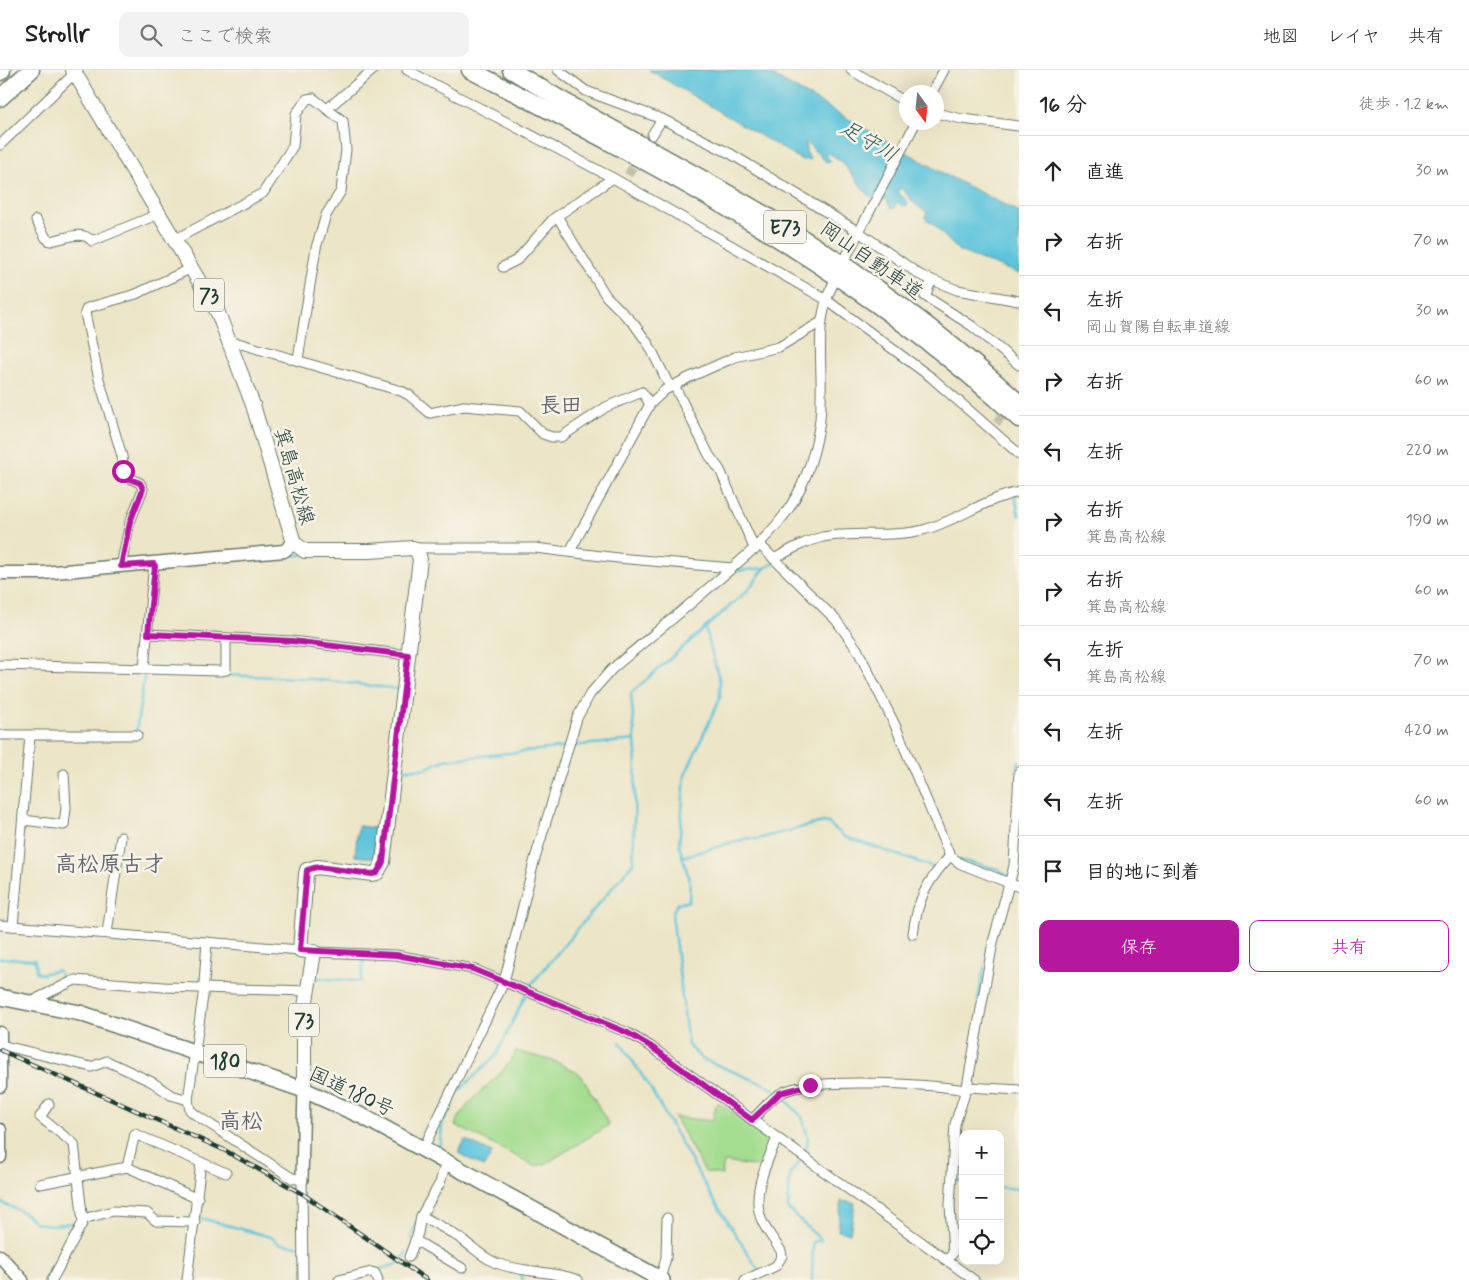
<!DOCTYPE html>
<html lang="ja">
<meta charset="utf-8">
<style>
:root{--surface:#fff;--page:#f2f2f2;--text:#222;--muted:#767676;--line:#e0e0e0;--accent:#b5179e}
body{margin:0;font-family:Mynerve,"Klee One",sans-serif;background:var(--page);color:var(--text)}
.controls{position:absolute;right:15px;bottom:15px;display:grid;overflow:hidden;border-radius:10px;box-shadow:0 5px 20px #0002}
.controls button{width:45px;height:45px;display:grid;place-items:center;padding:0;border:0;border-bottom:1px solid var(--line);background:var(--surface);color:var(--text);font:25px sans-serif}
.compass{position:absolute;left:899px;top:15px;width:45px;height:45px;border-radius:50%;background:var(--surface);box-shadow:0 5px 20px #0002;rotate:165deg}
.stop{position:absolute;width:15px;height:15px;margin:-11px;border:4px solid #b5179e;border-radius:50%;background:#fff}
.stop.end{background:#b5179e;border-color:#fff;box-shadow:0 1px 5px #0008}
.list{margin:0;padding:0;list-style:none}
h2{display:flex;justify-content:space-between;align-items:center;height:65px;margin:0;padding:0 20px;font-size:21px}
h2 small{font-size:16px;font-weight:400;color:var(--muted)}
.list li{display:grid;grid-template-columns:32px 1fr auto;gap:15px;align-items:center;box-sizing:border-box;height:70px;padding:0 20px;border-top:1px solid var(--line)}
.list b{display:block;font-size:19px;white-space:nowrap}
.list p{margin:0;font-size:16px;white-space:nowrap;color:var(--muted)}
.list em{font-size:16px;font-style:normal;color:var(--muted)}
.actions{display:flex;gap:10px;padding:15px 20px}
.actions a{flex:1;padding:11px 0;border:1px solid var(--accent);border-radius:10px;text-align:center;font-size:18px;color:var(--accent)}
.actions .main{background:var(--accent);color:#fff}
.icon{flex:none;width:28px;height:28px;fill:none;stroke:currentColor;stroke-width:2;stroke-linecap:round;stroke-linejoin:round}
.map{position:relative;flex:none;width:1019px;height:1210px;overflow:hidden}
header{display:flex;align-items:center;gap:30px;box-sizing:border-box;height:70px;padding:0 25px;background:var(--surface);border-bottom:1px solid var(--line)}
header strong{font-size:24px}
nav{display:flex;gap:28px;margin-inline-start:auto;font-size:18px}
.search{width:350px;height:45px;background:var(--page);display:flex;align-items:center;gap:12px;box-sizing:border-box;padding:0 18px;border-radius:10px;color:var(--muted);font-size:19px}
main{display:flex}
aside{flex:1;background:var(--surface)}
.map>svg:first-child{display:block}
.green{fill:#a4dd8f;stroke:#628d62}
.water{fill:#5dc4db;stroke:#3e8088}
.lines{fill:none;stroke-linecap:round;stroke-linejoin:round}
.stream{stroke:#5dc4db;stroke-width:2.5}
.minor-tunnel{stroke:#c3c3aa;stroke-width:9;stroke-dasharray:9 4.5;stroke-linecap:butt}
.minor-casing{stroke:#677867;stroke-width:11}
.tertiary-casing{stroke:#677867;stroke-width:14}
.secondary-casing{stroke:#677867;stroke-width:15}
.primary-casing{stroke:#677867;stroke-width:16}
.trunk-casing{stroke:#677867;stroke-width:18}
.motorway-casing{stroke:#677867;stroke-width:19}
.minor{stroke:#fff;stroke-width:9}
.tertiary{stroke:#fff;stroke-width:11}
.secondary{stroke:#fff;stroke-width:12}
.primary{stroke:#fff;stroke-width:14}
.trunk{stroke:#fff;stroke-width:15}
.motorway{stroke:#fff;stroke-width:16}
.rail-casing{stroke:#1f3d34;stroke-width:4.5}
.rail{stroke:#f7f3e8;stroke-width:2.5;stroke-dasharray:8;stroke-linecap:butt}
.route{stroke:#b5179e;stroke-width:6}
.labels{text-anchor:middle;stroke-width:5;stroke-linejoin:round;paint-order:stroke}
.shield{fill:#f7f3e8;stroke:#60746a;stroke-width:1}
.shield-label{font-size:19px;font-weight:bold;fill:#1f3d34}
.street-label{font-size:20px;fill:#1f3d34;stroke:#f7f3e8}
.water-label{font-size:21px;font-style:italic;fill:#2b5855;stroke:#f7f3e8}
.neighbourhood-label{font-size:21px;font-weight:bold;fill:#636570;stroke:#f7f3e8}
.quarter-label{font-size:22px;font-weight:bold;fill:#636570;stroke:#f7f3e8}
</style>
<header>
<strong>Strollr</strong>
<div class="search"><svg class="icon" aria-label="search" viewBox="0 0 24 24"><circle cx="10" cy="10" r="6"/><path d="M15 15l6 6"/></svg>ここで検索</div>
<nav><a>地図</a><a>レイヤ</a><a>共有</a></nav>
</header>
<main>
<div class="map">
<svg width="1019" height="1210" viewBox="0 0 1019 1210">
<rect width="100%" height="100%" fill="#f7f3e8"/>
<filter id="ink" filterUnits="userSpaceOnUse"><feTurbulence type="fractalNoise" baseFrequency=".02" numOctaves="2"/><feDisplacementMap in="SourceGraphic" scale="10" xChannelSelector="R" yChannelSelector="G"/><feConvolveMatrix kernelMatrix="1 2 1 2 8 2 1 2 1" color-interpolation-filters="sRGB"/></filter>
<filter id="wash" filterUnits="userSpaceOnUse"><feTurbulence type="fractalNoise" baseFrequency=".0096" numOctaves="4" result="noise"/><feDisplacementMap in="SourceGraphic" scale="20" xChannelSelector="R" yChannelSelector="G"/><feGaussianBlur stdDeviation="1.12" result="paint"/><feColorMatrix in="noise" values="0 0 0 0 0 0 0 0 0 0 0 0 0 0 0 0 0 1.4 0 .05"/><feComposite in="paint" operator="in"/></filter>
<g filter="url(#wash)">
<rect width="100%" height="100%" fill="#ece5c7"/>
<g class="green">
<path d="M516,981L557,992L581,1005L609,1055L545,1094L535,1096L455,1055C470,1022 501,1012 516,981Z"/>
<polygon points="717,1032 771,1069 760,1097 724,1092 722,1105 705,1102 674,1047 712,1051"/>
</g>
<g class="water">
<polygon points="649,0 763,0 948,106 1019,142 1019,204 959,181 942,164 936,156 925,148 927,142 917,136 902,119 899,118 898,122 907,131 908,135 903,136 896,132 895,138 891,139 887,130 869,126 841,91 829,83 826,85 831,92 826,92 806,72 806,82 811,89 802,90"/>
<polygon points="358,756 377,758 373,788 355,786"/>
<polygon points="465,1070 492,1083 484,1097 458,1083"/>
<polygon points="841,1131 855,1133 850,1163 838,1161"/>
</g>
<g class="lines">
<g class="stream">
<polyline points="1015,425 1019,446"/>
<polyline points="288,485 302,485"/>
<polyline points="737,501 765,498 774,493"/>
<polyline points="705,557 720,612 720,628 685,705 679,775 690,811 689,831 677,834 672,844 688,975 702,989 766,1015 777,1022"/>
<polyline points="220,605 304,608 398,619"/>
<polyline points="136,662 145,602"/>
<polyline points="571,676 635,670"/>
<polyline points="399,699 425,699 444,690 566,677"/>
<polyline points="1017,700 1019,691"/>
<polyline points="682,787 748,768 757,769 823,752 828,753 845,767 936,798"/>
<polyline points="959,790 998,799 1009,807"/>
<polyline points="0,888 35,890 36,902 42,904 58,900 64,912"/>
<polyline points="315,908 361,911 364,887"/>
<polyline points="529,917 633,793 636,682 631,623 747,521 765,498"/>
<polyline points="978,931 984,897"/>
<polyline points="620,972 649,1016 710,1124 759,1201"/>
<polyline points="781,1025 802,1047 808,1068 805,1085 790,1104 788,1139 821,1170 813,1172 812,1210"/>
<polyline points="439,1082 442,1055 456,1024 497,984 526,924"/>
<polyline points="954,1110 963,1111"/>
<polyline points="1000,1117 1019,1119"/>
<polyline points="0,1132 23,1142 36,1153 54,1155 81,1152"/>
<polyline points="197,1147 271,1167 280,1174 301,1176"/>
<polyline points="411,1169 416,1152"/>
<polyline points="377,1200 400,1193 406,1183"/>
<polyline points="520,1202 522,1210"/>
</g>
</g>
</g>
<g filter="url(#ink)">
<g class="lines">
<g class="minor-tunnel">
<polyline points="628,105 640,85"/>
<polyline points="996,353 1010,337"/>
</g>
<defs>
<g id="minor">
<polyline points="407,0 613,108 825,229 932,308 1019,384"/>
<polyline points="558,0 586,21 662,49 731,84 859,162 920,205 957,220 1019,231"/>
<polyline points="851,0 906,32"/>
<polyline points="932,22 944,0"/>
<polyline points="936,43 962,49 1019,56"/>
<polyline points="652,65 662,49"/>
<polyline points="0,75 78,0"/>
<polyline points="557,146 606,226 634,254 649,275 670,317"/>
<path d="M36,150L46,168L50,171C64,169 82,159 92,171L159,144"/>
<polyline points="174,170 263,123 293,76 296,44 307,29 313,28 327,39"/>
<polyline points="846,187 916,52"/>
<polyline points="503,197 517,190 553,149 613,108"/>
<polyline points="932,210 925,226 972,256 1019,295"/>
<polyline points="231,275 238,273 401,321 409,325 430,343 464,336 520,341 543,364 552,367 561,367 606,337 642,322 650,334"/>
<polyline points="298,289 316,178 326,145 341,121 346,80 343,51 327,39 373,0"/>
<polyline points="674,315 709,385 720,400 755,480"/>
<polyline points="760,475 836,550 857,579 895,655 950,786 961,794 1019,817"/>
<polyline points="413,478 535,478 618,488 732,498"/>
<polyline points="570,481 650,334 665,320 688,308 735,287 779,277 821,252"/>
<path d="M774,489C790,480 805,471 823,467C856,461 890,468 923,460C957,451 984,429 1019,422"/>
<polyline points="121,496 130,452 143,419 140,413 124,405 122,386 99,309 85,243 87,238 136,224 192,198"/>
<polyline points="148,564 292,571 408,585"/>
<polyline points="0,595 220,601 226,600 226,568"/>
<polyline points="144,598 154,494"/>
<polyline points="0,665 137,665"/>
<polyline points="23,750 64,755 66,738 64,704"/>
<polyline points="0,855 300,880"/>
<polyline points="13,856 30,666"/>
<polyline points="107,863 121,767"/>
<path d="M913,864C917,830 927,811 950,786"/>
<polyline points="314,882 396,885 473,899 628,963 650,976 974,1210"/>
<polyline points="35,933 38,928 75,910 164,917 308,921"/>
<polyline points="1,975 91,997 107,991 152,1012 171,1025 188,1030 190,1040 196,1045 292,1108 302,1110 303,1210"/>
<polyline points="967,1017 1019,1020"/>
<polyline points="188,1030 203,926 207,872"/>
<polyline points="49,1034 40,1047 74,1074 83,1152 52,1210"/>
<path d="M752,1050C761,1042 771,1027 783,1022C816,1007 928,1014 966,1020"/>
<path d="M423,1079L504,912L534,792L577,648L590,624L612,599C645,571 679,544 711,516C770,466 806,437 819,357C827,309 810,259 833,214"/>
<path d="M446,1092L440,1113L421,1146C433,1152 446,1159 458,1167C471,1175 481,1187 496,1193C522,1203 551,1200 578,1210"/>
<polyline points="40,1114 127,1097"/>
<polyline points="198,1129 127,1097 135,1064 226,1103"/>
<polyline points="83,1149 113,1141 147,1143 156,1151 195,1152"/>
<polyline points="415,1170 462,1198"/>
<polyline points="409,1187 418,1163 421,1146"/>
<polyline points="947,1191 953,1183 950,1135 955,1054 967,1017 993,872 1014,796 1019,702"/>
<polyline points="660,1209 666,1188 667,1148"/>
<polyline points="187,1210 201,1092"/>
<polyline points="339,1210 371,1202 375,1203 378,1210"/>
<path d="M745,1210L776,1196L782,1186L781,1181C775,1171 767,1162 762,1151C750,1124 767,1093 777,1068"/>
</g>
<polyline id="tertiary" points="302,1110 304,1020"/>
<g id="secondary">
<polyline points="0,503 43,503 284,481 294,473"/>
<polyline points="0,963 0,1016"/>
<polyline points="0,1060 0,1087"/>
<polyline points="0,1186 22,1210"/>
</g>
<polyline id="primary" points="73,0 218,243 253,335 294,473 305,481 370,481 413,478 417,481 420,489 383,792 377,803 372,804 317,797 307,800 306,804 300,880 314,882 304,943 304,1020"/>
<polyline id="trunk" points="0,927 80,943 304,1020 364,1047 662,1210"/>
<g id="motorway">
<path d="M470,0C665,99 857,200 1019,349"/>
<path d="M511,0C599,54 692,100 780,154C865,206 945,265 1019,333"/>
<polyline points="0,2 2,0"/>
<polyline points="0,28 31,0"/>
</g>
</defs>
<use href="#minor" class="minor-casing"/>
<use href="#tertiary" class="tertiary-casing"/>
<use href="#secondary" class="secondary-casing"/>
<use href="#primary" class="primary-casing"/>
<use href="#trunk" class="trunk-casing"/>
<use href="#motorway" class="motorway-casing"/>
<use href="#minor" class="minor"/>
<use href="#tertiary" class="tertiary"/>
<use href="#secondary" class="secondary"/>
<use href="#primary" class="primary"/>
<use href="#trunk" class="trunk"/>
<use href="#motorway" class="motorway"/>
<defs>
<polyline id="rail" points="0,980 224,1080 303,1124 427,1210"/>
</defs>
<use href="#rail" class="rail-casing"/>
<use href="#rail" class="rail"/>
</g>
</g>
<g class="lines" filter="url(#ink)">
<polyline class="route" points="123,401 127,408 140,413 143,419 130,452 121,496 154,494 155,496 148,564 292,571 408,585 383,792 377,803 372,804 317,797 307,800 300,880 396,885 473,899 628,963 650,976 752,1050 780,1023 810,1015"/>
</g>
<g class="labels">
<g class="shield">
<rect x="764" y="140.5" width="42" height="33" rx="4"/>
<rect x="194" y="208.5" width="30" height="33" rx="4"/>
<rect x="289" y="933.5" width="30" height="33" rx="4"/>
<rect x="204" y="974.5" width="42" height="33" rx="4"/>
</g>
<g class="shield-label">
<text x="785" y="164">E73</text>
<text x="209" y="232">73</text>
<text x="304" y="957">73</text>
<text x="225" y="998">180</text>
</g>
<g class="street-label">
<text transform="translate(872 190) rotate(35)" y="7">岡山自動車道</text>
<text transform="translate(295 406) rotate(74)" y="7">箕島高松線</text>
<text transform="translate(352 1021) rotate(25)" y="7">国道180号</text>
</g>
<g class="water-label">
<text transform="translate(869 71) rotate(30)" y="7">足守川</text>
</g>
<g class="neighbourhood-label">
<text x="561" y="342">長田</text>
</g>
<g class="quarter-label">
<text x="110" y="801">高松原古才</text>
<text x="241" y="1058">高松</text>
</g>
</g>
</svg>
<div class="controls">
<button>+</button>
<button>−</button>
<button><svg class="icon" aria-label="locate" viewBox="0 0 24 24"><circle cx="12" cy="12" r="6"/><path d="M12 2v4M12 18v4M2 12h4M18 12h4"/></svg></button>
</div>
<svg class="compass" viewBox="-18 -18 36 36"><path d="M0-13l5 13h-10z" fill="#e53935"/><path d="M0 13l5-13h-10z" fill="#767676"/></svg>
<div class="stop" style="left:123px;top:401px"></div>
<div class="stop end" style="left:810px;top:1015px"></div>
</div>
<aside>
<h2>16 分<small>徒歩 · 1.2 km</small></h2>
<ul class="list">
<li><svg class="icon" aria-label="ahead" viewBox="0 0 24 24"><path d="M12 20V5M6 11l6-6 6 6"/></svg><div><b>直進</b></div><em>30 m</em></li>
<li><svg class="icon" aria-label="right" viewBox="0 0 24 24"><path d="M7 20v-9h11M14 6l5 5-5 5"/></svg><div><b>右折</b></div><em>70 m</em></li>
<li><svg class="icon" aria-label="left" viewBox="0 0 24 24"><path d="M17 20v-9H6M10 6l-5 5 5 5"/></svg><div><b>左折</b><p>岡山賀陽自転車道線</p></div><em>30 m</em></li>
<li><svg class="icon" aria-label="right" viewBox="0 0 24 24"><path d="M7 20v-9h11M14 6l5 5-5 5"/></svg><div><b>右折</b></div><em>60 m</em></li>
<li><svg class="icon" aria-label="left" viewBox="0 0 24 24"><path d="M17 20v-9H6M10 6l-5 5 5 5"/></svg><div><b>左折</b></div><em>220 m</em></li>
<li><svg class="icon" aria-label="right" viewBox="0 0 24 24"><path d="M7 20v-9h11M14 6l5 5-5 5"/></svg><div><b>右折</b><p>箕島高松線</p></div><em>190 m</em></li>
<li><svg class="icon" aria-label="right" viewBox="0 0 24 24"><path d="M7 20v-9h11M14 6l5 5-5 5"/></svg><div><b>右折</b><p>箕島高松線</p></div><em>60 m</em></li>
<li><svg class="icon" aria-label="left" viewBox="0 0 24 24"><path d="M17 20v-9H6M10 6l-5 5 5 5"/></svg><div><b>左折</b><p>箕島高松線</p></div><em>70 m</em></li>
<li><svg class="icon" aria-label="left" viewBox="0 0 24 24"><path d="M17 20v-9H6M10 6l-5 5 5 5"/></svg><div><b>左折</b></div><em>420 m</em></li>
<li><svg class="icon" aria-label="left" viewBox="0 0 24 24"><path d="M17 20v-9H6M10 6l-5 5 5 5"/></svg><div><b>左折</b></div><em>60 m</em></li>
<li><svg class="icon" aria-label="arrive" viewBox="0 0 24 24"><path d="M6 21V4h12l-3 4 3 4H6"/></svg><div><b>目的地に到着</b></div></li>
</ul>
<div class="actions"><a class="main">保存</a><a>共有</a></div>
</aside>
</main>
